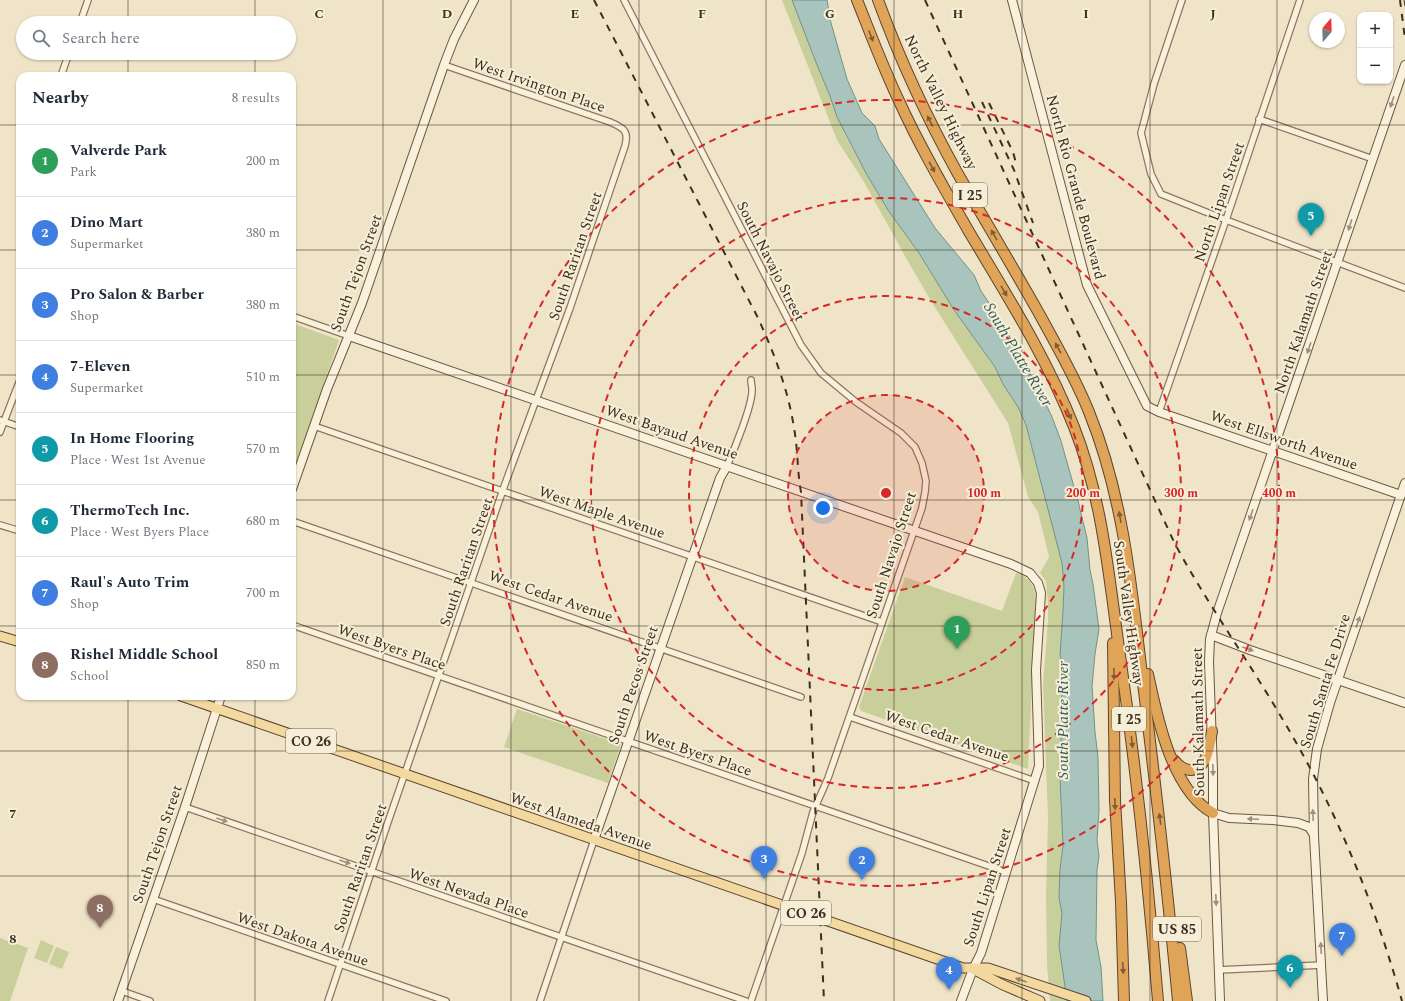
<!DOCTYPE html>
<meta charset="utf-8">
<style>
:root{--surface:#fff;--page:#f2f2f3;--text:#1f2937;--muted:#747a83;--line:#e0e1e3;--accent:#111827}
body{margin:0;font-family:Spectral,serif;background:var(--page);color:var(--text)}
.controls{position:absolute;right:12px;top:12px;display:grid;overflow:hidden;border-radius:8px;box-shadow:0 1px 3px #0004}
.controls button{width:36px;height:36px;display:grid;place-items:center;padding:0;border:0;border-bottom:1px solid var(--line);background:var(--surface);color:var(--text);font:20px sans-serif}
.compass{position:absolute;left:1309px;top:12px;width:36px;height:36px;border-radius:50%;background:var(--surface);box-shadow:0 1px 3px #0004;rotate:19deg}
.you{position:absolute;left:823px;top:508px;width:14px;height:14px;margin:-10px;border:3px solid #fff;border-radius:50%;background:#1a73e8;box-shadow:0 0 0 6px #1a73e833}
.badge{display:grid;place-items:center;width:26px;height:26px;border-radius:50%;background:var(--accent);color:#fff;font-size:13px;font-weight:700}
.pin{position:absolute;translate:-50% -33px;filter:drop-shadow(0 1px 2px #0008)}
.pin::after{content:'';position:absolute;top:21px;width:14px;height:12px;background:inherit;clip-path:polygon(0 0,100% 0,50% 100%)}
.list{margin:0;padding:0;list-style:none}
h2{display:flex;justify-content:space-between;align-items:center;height:52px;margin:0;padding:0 16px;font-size:17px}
h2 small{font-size:13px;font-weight:400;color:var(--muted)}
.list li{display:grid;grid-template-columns:26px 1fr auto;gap:12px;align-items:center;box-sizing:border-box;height:72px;padding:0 16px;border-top:1px solid var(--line)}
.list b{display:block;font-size:15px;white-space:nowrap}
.list p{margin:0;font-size:13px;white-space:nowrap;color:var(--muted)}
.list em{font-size:13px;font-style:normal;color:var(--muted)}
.icon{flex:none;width:22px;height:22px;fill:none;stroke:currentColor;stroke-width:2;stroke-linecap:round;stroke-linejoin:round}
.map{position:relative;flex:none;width:1405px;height:1001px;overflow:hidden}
.search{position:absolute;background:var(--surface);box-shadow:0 1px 3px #0004;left:16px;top:16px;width:280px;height:44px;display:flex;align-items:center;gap:10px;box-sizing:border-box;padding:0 14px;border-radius:22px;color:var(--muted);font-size:15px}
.panel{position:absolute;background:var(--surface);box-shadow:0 1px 3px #0004;left:16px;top:72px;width:280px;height:628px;border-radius:12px}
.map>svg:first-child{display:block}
.green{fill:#c9cf9b}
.water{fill:#a9c4bc;stroke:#6f938a}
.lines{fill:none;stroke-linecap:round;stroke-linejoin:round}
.street-casing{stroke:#8d765c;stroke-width:8}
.secondary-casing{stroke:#6f573f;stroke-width:10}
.primary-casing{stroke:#5b4430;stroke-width:11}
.highway-casing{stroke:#5b4430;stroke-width:12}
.street{stroke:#faf1dc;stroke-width:5.5}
.secondary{stroke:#faf1dc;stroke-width:8}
.primary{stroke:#f3d9a0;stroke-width:9}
.highway{stroke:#e0a458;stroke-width:10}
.tram{stroke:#3d2e20;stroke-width:1}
.rail{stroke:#3d2e20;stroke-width:2;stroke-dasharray:7 7;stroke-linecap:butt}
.oneway{fill:#7e5d36}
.oneway2{fill:#9c907e}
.oneway3{fill:#988460}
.grid{fill:none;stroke:#3d2e20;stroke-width:1;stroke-opacity:0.55}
.ring{fill:none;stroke:#d62828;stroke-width:2;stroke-dasharray:7 5}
.labels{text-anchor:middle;stroke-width:4;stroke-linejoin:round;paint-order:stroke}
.shield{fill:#f7eed8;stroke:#756857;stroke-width:1}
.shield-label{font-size:14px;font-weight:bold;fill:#3d2e20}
.street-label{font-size:15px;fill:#3d2e20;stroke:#f7eed8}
.water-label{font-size:16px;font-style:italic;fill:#2f5d5a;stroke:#f7eed8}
.grid-label{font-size:13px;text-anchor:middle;font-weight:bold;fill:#3d2e20;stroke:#f7eed8;stroke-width:4;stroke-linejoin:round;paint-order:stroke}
.centre{fill:#d62828;stroke:#f7eed8;stroke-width:2}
.ring-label{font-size:12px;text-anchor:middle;font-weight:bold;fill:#d62828;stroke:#f7eed8;stroke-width:4;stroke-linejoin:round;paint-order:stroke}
</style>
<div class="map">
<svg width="1405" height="1001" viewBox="0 0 1405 1001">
<rect width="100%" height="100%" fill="#f0e4c8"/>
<g class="green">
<polygon points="782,0 792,0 817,65 846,136 867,175 888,210 919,253 954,310 995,367 1003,384 1018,407 1026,425 1062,563 1064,586 1063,611 1060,656 1066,668 1061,674 1062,694 1060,732 1063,754 1060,778 1063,845 1060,870 1059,897 1062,914 1059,945 1067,1001 1050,1001 1047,964 1046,895 1048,817 1043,684 1048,621 1048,605 1046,581 1040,573 1049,557 1038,512 1028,497 1008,423 931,301 906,258 864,182 837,140"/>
<polygon points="292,323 339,340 292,475"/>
<path d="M1016,573C1029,577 1034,584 1036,598L1028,769L861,711L859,707L905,577L1002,611Z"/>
<polygon points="517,709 621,744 608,783 504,747"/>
<polygon points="0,938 28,948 10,1001 0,1001"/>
<polygon points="41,940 54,946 47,963 34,958"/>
<polygon points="56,947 69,952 62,969 49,964"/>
</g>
<polygon class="water" points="792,0 827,0 831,23 847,79 862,113 875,126 879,139 935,228 974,275 981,291 1001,321 1040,392 1052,417 1061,441 1078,501 1087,538 1090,570 1093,584 1099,629 1095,654 1092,686 1095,732 1098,757 1099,810 1097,840 1099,856 1097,870 1096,940 1101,967 1103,1001 1067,1001 1059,945 1062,914 1059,897 1060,870 1063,845 1060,778 1063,754 1060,732 1062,694 1061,674 1066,668 1060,656 1063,611 1064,586 1062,563 1026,425 1018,407 1003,384 995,367 954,310 919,253 888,210 867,175 837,117 830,96 817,65"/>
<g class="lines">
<defs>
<g id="street">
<polyline points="624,0 801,345 821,373 856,402 901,433 915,447 922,463 926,481 925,492 922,508 828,778 813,812 802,853 751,1001"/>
<polyline points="1182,0 1154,84 1141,133 1151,174 1161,194 1226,220 1405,288"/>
<polyline points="80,23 88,0"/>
<polyline points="61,76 69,53"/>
<polyline points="1259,119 1373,159"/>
<polyline points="292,316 349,336"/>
<polyline points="1159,412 1226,220 1300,0"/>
<polyline points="0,420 20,427"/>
<polyline points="314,426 882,622"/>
<polyline points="0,432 20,380"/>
<path d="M727,466C734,450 753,404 752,389C752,386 751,383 751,380"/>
<polyline points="292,521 801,697"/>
<polyline points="0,525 20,531"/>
<polyline points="292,625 1006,872"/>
<polyline points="850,717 1035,781"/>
<polyline points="185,807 746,1001"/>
<polyline points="153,899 446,1001"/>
<polyline points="1218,970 1322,965"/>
<polyline points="122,991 150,1001"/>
<path d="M328,1001L387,825L505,484L570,308L625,146C629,131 624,128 610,122L444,65"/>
<polyline points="540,1001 594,840"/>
</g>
<g id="secondary">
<polyline points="1012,0 1087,285 1147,406 1159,412 1401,495"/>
<polyline points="349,336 1011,564 1030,573 1038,583 1041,593 1036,670 1039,766 981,953 973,969 961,1001"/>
<polyline points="292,489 327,389 362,303 444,65 454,39 474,0"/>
<polyline points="1211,635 1250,650 1405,703"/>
<polyline points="1213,813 1229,818 1273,820 1298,823 1309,827 1314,835"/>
<polyline points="594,840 720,478 727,466"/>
<polyline points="118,1001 185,807 221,696"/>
<polyline points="1220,1001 1213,813 1213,771 1209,662 1210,639 1217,613 1405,65"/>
<polyline points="1323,1001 1314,836 1313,779 1317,749 1330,703 1405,483"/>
</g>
<g id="primary">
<polyline points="0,636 20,642"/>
<polyline points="181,696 963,968 988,968 1086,1001"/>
<polyline points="973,969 1001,984 1040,1001"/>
</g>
<g id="highway">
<path d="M857,0C871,35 884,70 900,103C920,147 944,188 968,230C1006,294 1047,358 1074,427C1101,495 1108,568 1118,641C1135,760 1148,880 1158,1001"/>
<path d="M878,0C900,60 927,118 958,174C986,222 1014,269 1041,317C1058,348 1076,379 1089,412C1124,498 1132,592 1143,683C1156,789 1168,895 1178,1001"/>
<polyline points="1113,643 1115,800 1121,902 1124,1001"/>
<path d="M1148,674C1157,717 1172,791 1213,813"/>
<path d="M1174,760C1178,765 1184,770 1190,770C1207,771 1210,743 1212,731"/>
<polyline points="1180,948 1187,1001"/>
</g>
</defs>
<use href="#street" class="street-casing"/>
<use href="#secondary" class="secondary-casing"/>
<use href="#primary" class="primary-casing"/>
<use href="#highway" class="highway-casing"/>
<use href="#street" class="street"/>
<use href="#secondary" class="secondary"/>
<use href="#primary" class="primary"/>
<use href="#highway" class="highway"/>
<polyline class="tram" points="1404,0 1405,6"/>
<g class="rail">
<path d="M594,0L758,318C774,353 788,389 794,428C798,449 797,470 801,492L824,1001"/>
<path d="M925,0L1174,542C1206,602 1246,657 1280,715C1334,804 1374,901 1402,1001"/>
<polyline points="1400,0 1405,39"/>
<polyline points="982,102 1014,170 1033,223"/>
<polyline points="989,103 1013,152 1016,163"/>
</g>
</g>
<defs><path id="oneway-solid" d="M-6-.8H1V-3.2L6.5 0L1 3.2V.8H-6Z"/></defs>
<g class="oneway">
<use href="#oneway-solid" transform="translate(871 36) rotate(69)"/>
<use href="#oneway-solid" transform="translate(930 121) rotate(-117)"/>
<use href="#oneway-solid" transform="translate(932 167) rotate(61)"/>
<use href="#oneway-solid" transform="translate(994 235) rotate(-120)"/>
<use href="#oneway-solid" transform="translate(1004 291) rotate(60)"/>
<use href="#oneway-solid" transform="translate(1058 348) rotate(-119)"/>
<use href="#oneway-solid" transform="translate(1069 414) rotate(67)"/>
<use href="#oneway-solid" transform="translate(1120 517) rotate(-100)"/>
<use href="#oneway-solid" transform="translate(1114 674) rotate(89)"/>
<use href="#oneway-solid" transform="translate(1132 742) rotate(83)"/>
<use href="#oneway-solid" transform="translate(1115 804) rotate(88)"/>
<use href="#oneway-solid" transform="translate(1160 819) rotate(-97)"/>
<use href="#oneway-solid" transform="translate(1123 968) rotate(87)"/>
</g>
<g class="oneway2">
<use href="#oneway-solid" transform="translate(1392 102) rotate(109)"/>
<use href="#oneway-solid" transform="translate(1350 225) rotate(108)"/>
<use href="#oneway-solid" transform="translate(1309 348) rotate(109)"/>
<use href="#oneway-solid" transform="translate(1251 515) rotate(109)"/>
<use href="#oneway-solid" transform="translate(1358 622) rotate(-71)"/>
<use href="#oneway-solid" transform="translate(1248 649) rotate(20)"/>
<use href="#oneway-solid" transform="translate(1213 770) rotate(89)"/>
<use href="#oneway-solid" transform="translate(1313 815) rotate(-92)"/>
<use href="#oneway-solid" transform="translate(1253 819) rotate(-178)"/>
<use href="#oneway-solid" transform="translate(222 820) rotate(19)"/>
<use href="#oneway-solid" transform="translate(345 862) rotate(19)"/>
<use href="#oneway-solid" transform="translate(1216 900) rotate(88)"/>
<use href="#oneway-solid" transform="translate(1321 948) rotate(-93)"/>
</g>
<use class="oneway3" href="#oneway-solid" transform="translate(1021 980) rotate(-161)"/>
<path class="grid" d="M128,0V23M255,0V23M383,0V1001M511,0V1001M639,0V1001M766,0V1001M894,0V1001M1022,0V1001M1150,0V1001M1277,0V1001M128,53V76M255,53V76M0,125H20M292,125H1405M0,250H20M292,250H1405M0,375H20M292,375H1405M0,500H20M292,500H1405M0,626H20M292,626H1405M128,696V1001M255,696V1001M0,751H1405M0,876H1405"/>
<circle cx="886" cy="493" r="98" fill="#d62828" fill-opacity=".12"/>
<g class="ring">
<circle cx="886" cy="493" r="98"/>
<circle cx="886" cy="493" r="197"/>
<circle cx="886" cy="493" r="295"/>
<circle cx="886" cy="493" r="393"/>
</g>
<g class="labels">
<g class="shield">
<rect x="953" y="183" width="34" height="24" rx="3"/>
<rect x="1112" y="707" width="34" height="24" rx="3"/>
<rect x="286" y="729" width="50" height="24" rx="3"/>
<rect x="781" y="901" width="50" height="24" rx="3"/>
<rect x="1153" y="917" width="48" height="24" rx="3"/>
</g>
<g class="shield-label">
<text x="970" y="200">I 25</text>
<text x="1129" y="724">I 25</text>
<text x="311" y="746">CO 26</text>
<text x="806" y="918">CO 26</text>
<text x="1177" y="934">US 85</text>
</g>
<g class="street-label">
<text transform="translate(539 85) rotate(19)" y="5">West Irvington Place</text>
<text transform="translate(941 102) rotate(64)" y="5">North Valley Highway</text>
<text transform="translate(1076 187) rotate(75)" y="5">North Rio Grande Boulevard</text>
<text transform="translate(1219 202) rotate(-71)" y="5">North Lipan Street</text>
<text transform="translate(575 256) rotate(-71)" y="5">South Raritan Street</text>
<text transform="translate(771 261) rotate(63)" y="5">South Navajo Street</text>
<text transform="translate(356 273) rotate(-70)" y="5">South Tejon Street</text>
<text transform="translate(1303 322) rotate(-71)" y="5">North Kalamath Street</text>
<text transform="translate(672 432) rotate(19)" y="5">West Bayaud Avenue</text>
<text transform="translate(1284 440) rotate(19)" y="5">West Ellsworth Avenue</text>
<text transform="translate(602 512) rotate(19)" y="5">West Maple Avenue</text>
<text transform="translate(891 555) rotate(-72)" y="5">South Navajo Street</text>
<text transform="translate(466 562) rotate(-71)" y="5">South Raritan Street</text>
<text transform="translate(551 596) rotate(19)" y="5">West Cedar Avenue</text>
<text transform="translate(1129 613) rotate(82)" y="5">South Valley Highway</text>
<text transform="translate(392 647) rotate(19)" y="5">West Byers Place</text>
<text transform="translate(1325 681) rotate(-73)" y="5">South Santa Fe Drive</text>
<text transform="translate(633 685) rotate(-71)" y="5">South Pecos Street</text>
<text transform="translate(1198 722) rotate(-91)" y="5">South Kalamath Street</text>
<text transform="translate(947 736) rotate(19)" y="5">West Cedar Avenue</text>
<text transform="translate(698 753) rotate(19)" y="5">West Byers Place</text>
<text transform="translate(581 821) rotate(19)" y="5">West Alameda Avenue</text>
<text transform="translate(157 844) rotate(-71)" y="5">South Tejon Street</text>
<text transform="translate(360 868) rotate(-71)" y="5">South Raritan Street</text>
<text transform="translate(987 887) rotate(-72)" y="5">South Lipan Street</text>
<text transform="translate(469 893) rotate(19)" y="5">West Nevada Place</text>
<text transform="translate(303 939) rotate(19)" y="5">West Dakota Avenue</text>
</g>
<g class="water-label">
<text transform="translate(1019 354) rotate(59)" y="6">South Platte River</text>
<text transform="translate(1062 720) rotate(-90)" y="6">South Platte River</text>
</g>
</g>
<g class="grid-label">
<text x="319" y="18">C</text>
<text x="447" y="18">D</text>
<text x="575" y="18">E</text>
<text x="702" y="18">F</text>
<text x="830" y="18">G</text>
<text x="958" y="18">H</text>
<text x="1086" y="18">I</text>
<text x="1213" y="18">J</text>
<text x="13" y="818">7</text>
<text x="13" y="943">8</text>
</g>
<circle cx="886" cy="493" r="6" class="centre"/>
<g class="ring-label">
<text x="984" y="497">100 m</text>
<text x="1083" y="497">200 m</text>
<text x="1181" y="497">300 m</text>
<text x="1279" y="497">400 m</text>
</g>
</svg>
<div class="controls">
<button>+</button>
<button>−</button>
</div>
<svg class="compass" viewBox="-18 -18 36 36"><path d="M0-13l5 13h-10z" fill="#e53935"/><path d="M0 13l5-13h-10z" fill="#747a83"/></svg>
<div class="you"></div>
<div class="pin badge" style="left:957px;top:649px;background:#2e9e5b">1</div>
<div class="pin badge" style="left:862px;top:880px;background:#3f7fe0">2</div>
<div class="pin badge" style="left:764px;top:879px;background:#3f7fe0">3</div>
<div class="pin badge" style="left:949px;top:990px;background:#3f7fe0">4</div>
<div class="pin badge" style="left:1311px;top:236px;background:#0f9aa8">5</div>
<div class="pin badge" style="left:1290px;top:988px;background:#0f9aa8">6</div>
<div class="pin badge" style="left:1342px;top:956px;background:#3f7fe0">7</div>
<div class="pin badge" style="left:100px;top:928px;background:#8d6e63">8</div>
<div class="search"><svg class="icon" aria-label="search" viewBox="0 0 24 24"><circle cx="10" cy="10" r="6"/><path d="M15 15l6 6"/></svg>Search here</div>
<section class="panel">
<h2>Nearby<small>8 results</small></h2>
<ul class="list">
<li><span class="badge" style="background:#2e9e5b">1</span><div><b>Valverde Park</b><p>Park</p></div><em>200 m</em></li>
<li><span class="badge" style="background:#3f7fe0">2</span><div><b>Dino Mart</b><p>Supermarket</p></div><em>380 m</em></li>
<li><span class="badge" style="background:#3f7fe0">3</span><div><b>Pro Salon &amp; Barber</b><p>Shop</p></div><em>380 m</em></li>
<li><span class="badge" style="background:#3f7fe0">4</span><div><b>7-Eleven</b><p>Supermarket</p></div><em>510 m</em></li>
<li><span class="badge" style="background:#0f9aa8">5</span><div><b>In Home Flooring</b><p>Place · West 1st Avenue</p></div><em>570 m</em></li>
<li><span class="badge" style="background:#0f9aa8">6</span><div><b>ThermoTech Inc.</b><p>Place · West Byers Place</p></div><em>680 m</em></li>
<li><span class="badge" style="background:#3f7fe0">7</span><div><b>Raul's Auto Trim</b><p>Shop</p></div><em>700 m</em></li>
<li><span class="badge" style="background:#8d6e63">8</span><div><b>Rishel Middle School</b><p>School</p></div><em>850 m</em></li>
</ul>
</section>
</div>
